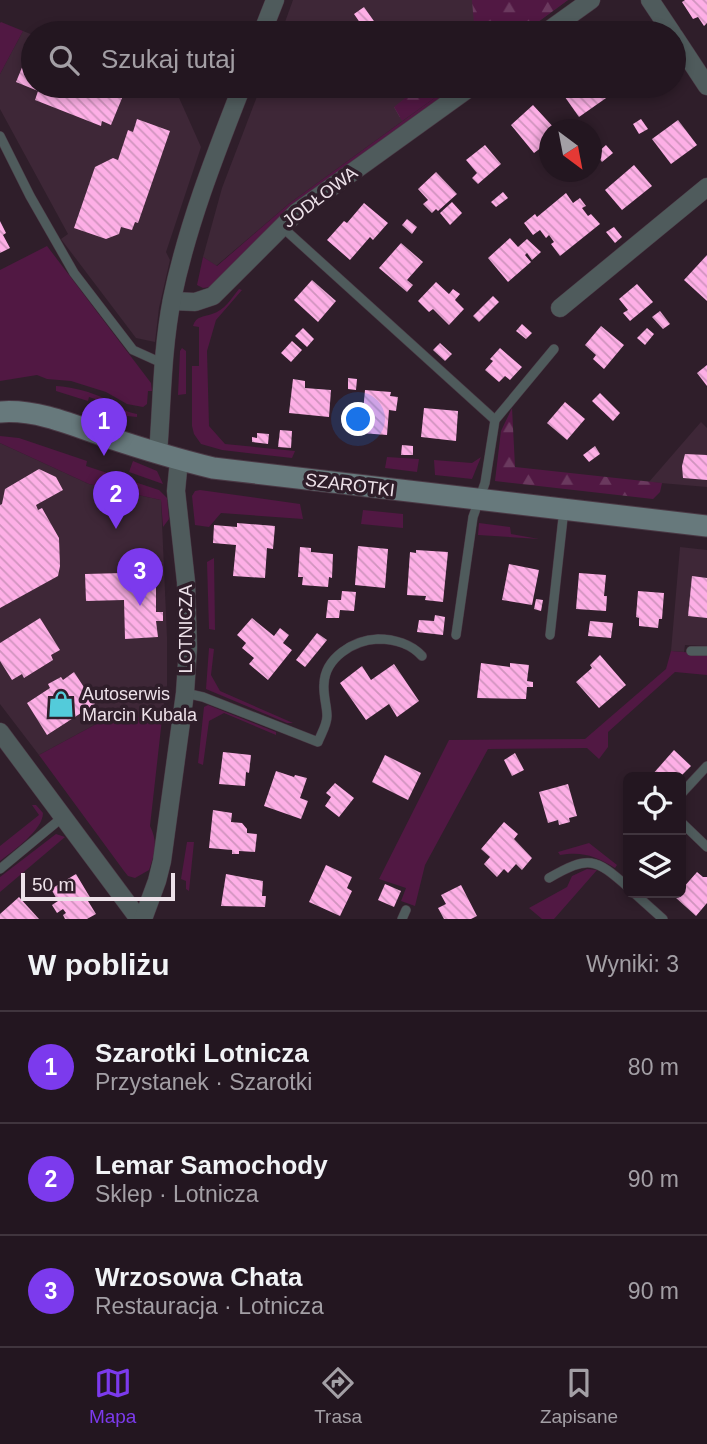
<!DOCTYPE html>
<html lang="pl">
<meta charset="utf-8">
<style>
:root{--surface:#231620;--page:#2f232d;--text:#f1f3f6;--muted:#a39fa5;--line:#40353e;--accent:#7c3aed}
body{margin:0;font-family:Arial,sans-serif;background:var(--page);color:var(--text)}
.controls{position:absolute;right:21px;bottom:21px;display:grid;overflow:hidden;border-radius:10px;box-shadow:0 4px 10px #0003}
.controls button{width:63px;height:63px;display:grid;place-items:center;padding:0;border:0;border-bottom:2px solid var(--line);background:var(--surface);color:var(--text);font:35px sans-serif}
.compass{position:absolute;left:539px;top:119px;width:63px;height:63px;border-radius:50%;background:var(--surface);box-shadow:0 4px 10px #0003;rotate:148deg}
.scale{position:absolute;left:21px;bottom:18px;width:154px;box-sizing:border-box;padding-left:7px;border:4px solid #ede1e9;border-top:0;font-size:19px;line-height:24px;white-space:nowrap;color:#ede1e9;-webkit-text-stroke:5px #2f1e2a;paint-order:stroke}
.you{position:absolute;left:359px;top:420px;width:24px;height:24px;margin:-18px;border:5px solid #fff;border-radius:50%;background:#1a73e8;box-shadow:0 0 0 10px #1a73e833}
.badge{display:grid;place-items:center;width:46px;height:46px;border-radius:50%;background:var(--accent);color:#fff;font-size:23px;font-weight:700}
.pin{position:absolute;translate:-50% -58px;filter:drop-shadow(0 2px 4px #0008)}
.pin::after{content:'';position:absolute;top:37px;width:24px;height:21px;background:inherit;clip-path:polygon(0 0,100% 0,50% 100%)}
.list{margin:0;padding:0;list-style:none}
h2{display:flex;justify-content:space-between;align-items:center;height:91px;margin:0;padding:0 28px;font-size:30px}
h2 small{font-size:23px;font-weight:400;color:var(--muted)}
.list li{display:grid;grid-template-columns:46px 1fr auto;gap:21px;align-items:center;box-sizing:border-box;height:112px;padding:0 28px;border-top:2px solid var(--line)}
.list b{display:block;font-size:26px;white-space:nowrap}
.list p{margin:0;font-size:23px;white-space:nowrap;color:var(--muted)}
.list em{font-size:23px;font-style:normal;color:var(--muted)}
.icon{flex:none;width:38px;height:38px;fill:none;stroke:currentColor;stroke-width:2;stroke-linecap:round;stroke-linejoin:round}
.map{position:relative;flex:none;width:707px;height:919px;overflow:hidden}
.search{position:absolute;background:var(--surface);box-shadow:0 4px 10px #0003;left:21px;right:21px;top:21px;height:77px;display:flex;align-items:center;gap:18px;box-sizing:border-box;padding:0 24px;border-radius:38px;color:var(--muted);font-size:26px}
.sheet{height:427px;background:var(--surface)}
nav{display:flex;justify-content:space-around;align-items:center;box-sizing:border-box;height:98px;border-top:2px solid var(--line);background:var(--surface);font-size:19px;color:var(--muted)}
nav a{display:grid;justify-items:center;gap:4px}
nav .on{color:var(--accent)}
.map>svg:first-child{display:block}
.built{fill:#3e2737}
.grass{fill:#511843}
.forest{fill:url(#forest-firs)}
.building{fill:url(#building-back-hatch)}
.lines{fill:none;stroke-linecap:round;stroke-linejoin:round}
.lane-casing{stroke:#4a3945;stroke-width:10}
.street-casing{stroke:#4a3945;stroke-width:19}
.secondary-casing{stroke:#4a3945;stroke-width:23}
.lane{stroke:#4f5b5c;stroke-width:9}
.street{stroke:#4f5b5c;stroke-width:18}
.secondary{stroke:#67797c;stroke-width:21}
.labels{text-anchor:middle;stroke-width:7;stroke-linejoin:round;paint-order:stroke}
.street-label{font-size:18px;fill:#ede1e9;stroke:#2f1e2a}
.poi-label{font-size:18px;fill:#ede1e9;stroke:#2f1e2a;text-anchor:start}
</style>
<div class="map">
<svg width="707" height="919" viewBox="0 0 707 919">
<defs>
<pattern id="forest-firs" width="22" height="20" patternUnits="userSpaceOnUse" patternTransform="scale(1.75)"><rect width="22" height="20" fill="#511843"/><path d="M5 1l3.5 6h-7zM16 11l3.5 6h-7z" fill="#6a395e"/></pattern>
<pattern id="building-back-hatch" width="6" height="6" patternUnits="userSpaceOnUse" patternTransform="scale(1.75)"><rect width="6" height="6" fill="#fdafe6"/><path d="M-1 5l2 2M0 0l6 6M5-1l2 2" fill="none" stroke="#d094be"/></pattern>
</defs>
<rect width="100%" height="100%" fill="#2f1e2a"/>
<g class="built">
<polygon points="293,0 568,0 523,33 281,33"/>
<polygon points="23,31 33,35 33,86 163,86 176,91 201,147 166,252 170,260 159,308 155,342 136,338 61,239 68,234 0,109 0,74"/>
<polygon points="261,86 451,86 290,203 216,266 203,257 222,188"/>
<polygon points="701,422 707,428 707,487 649,482"/>
<polygon points="0,443 89,484 161,500 167,637 167,685 162,719 113,715 39,755 0,704"/>
<polygon points="680,547 707,550 707,646 685,645 684,652 671,651"/>
</g>
<g class="grass">
<polygon points="1,22 23,31 0,74 0,23"/>
<polygon points="451,86 458,86 211,287 203,288 197,285 203,257 217,266 290,203"/>
<polygon points="47,246 151,383 152,391 148,391 147,404 143,407 127,404 106,392 71,381 47,379 37,375 0,381 0,270"/>
<path d="M239,289L242,290L216,320L207,351L209,426L225,444L295,451L292,458L222,450L201,444L194,434L192,426V366H199V327L193,326C196,316 203,317 212,314C225,310 231,299 239,289Z"/>
<polygon points="182,348 186,351 186,394 178,395 180,351"/>
<path d="M56,386C73,387 91,392 106,399C118,405 124,412 137,414V417L127,416L103,408L104,402L89,397L88,401L56,391Z"/>
<polygon points="0,436 19,438 87,461 86,466 159,490 167,498 169,519 163,527 161,500 89,484 0,443"/>
<polygon points="387,457 419,459 417,472 385,468"/>
<polygon points="481,457 472,479 435,475 434,460 472,463"/>
<polygon points="133,461 157,471 163,484 129,472"/>
<polygon points="200,490 300,504 303,519 221,513 209,527 195,525 192,496 195,491"/>
<polygon points="363,510 403,514 403,528 361,524"/>
<polygon points="479,523 510,527 511,534 539,539 478,535"/>
<polygon points="214,558 215,630 209,629 207,562"/>
<polygon points="209,648 214,649 211,675 220,691 293,723 287,723 206,689"/>
<polygon points="671,651 707,654 707,675 675,672 608,732 608,747 599,759 587,748 488,749 425,865 415,906 401,901 406,888 379,879 449,740 585,739 666,669"/>
<polygon points="208,705 276,732 276,735 224,713 209,721 203,765 198,763 204,707"/>
<path d="M113,715L162,719L150,826C158,842 155,853 149,870L135,878L128,876L124,871L39,755Z"/>
<path d="M32,805H36L43,813C43,830 13,851 0,861V846L39,815Z"/>
<polygon points="56,834 65,837 0,892 0,877"/>
<polygon points="187,842 194,842 189,891 186,889 186,881 181,879"/>
<path d="M589,843L617,865L615,868C596,856 582,851 560,855L558,852Z"/>
<polygon points="587,869 597,870 554,919 542,919 529,908 567,887 572,876"/>
</g>
<g class="forest">
<polygon points="472,0 568,0 523,33 469,33 474,24"/>
<polygon points="420,86 451,86 402,121 394,107"/>
<polygon points="512,408 515,467 662,483 660,492 653,499 495,481 501,431"/>
</g>
<g class="building">
<polygon points="685,0 707,0 707,23 704,26 698,17 693,19 682,2"/>
<polygon points="364,7 376,24 383,25 383,33 367,33 354,14"/>
<polygon points="30,48 33,50 33,86 127,86 111,125 102,121 101,126 35,100 38,91 16,82"/>
<polygon points="566,86 601,86 609,96 579,117 560,90"/>
<polygon points="533,105 556,130 550,130 550,141 534,153 511,125"/>
<polygon points="137,119 170,131 138,223 135,222 132,230 121,227 119,234 106,239 74,228 95,167 113,158 118,160 128,130 133,132"/>
<polygon points="641,119 648,129 639,134 633,124"/>
<polygon points="678,120 697,145 671,164 652,139"/>
<polygon points="485,145 501,164 478,184 472,178 477,173 466,160"/>
<polygon points="606,145 613,153 602,162 596,154"/>
<polygon points="634,165 652,186 622,210 605,190"/>
<polygon points="436,172 457,194 438,211 436,209 432,213 423,204 428,200 418,189"/>
<polygon points="503,192 508,198 496,207 491,202"/>
<polygon points="566,193 573,203 580,198 586,206 582,208 588,216 591,214 600,224 560,256 551,244 554,242 549,235 546,238 540,230 533,235 524,223 535,214 537,217"/>
<polygon points="452,202 462,213 450,225 440,213"/>
<polygon points="364,203 388,223 373,240 370,237 350,260 327,240 344,221 347,223"/>
<polygon points="407,219 417,227 412,234 402,225"/>
<polygon points="0,221 6,233 3,235 10,248 0,253"/>
<polygon points="614,227 622,237 615,243 606,232"/>
<polygon points="510,238 518,247 527,239 541,252 532,260 527,253 525,255 531,262 508,282 488,258"/>
<polygon points="401,243 423,262 407,280 413,285 407,292 379,268"/>
<polygon points="707,255 707,301 684,280"/>
<polygon points="312,280 336,301 318,322 294,300"/>
<polygon points="436,282 449,294 453,289 460,294 455,300 464,309 449,325 433,309 429,312 418,301"/>
<polygon points="637,284 653,302 630,321 623,313 628,310 619,299"/>
<polygon points="493,296 499,302 479,322 473,316"/>
<polygon points="660,311 670,324 663,329 652,317"/>
<polygon points="522,324 532,333 526,339 516,331"/>
<polygon points="601,326 624,345 604,369 593,359 596,355 585,345"/>
<polygon points="303,328 314,339 307,347 295,336"/>
<polygon points="647,328 654,334 645,345 637,338"/>
<polygon points="292,341 302,350 291,362 281,353"/>
<polygon points="440,343 452,354 445,361 433,350"/>
<polygon points="500,348 522,367 510,380 505,376 499,382 485,370 493,361 490,359"/>
<polygon points="707,365 707,386 697,373"/>
<polygon points="348,378 357,379 356,390 348,389"/>
<polygon points="293,379 305,381 305,388 331,390 329,417 289,413"/>
<polygon points="365,390 391,392 390,396 398,397 396,411 389,410 387,435 361,433"/>
<polygon points="600,393 620,413 613,421 592,401"/>
<polygon points="565,402 585,419 567,440 547,423"/>
<polygon points="424,408 458,411 456,441 421,437"/>
<polygon points="280,430 292,431 291,448 278,447"/>
<polygon points="257,433 269,434 268,444 252,442 252,437 257,438"/>
<polygon points="402,445 413,446 413,455 401,455"/>
<polygon points="595,446 600,454 589,462 583,455"/>
<polygon points="685,454 707,455 707,480 683,478 682,466"/>
<polygon points="39,469 56,477 63,490 36,505 38,510 42,508 59,538 60,566 58,576 0,608 0,505 2,504 5,489"/>
<polygon points="237,523 275,526 273,549 267,548 265,578 233,576 236,545 213,543 214,525 237,527"/>
<polygon points="358,546 388,549 385,588 355,585"/>
<polygon points="300,547 311,548 311,552 333,554 332,578 329,577 328,587 302,585 303,577 298,577"/>
<polygon points="416,550 448,552 443,602 425,600 426,596 407,595 410,552 416,553"/>
<polygon points="509,564 539,570 532,605 502,600"/>
<polygon points="123,573 124,582 156,582 156,612 163,612 163,621 156,621 158,637 125,639 124,600 86,601 85,574"/>
<polygon points="579,573 606,575 604,596 607,596 606,611 576,609"/>
<polygon points="692,576 707,578 707,618 688,616"/>
<polygon points="342,591 356,592 354,611 340,610 339,618 326,618 328,600 341,600"/>
<polygon points="638,591 664,593 662,619 659,619 658,628 639,626 639,618 636,617"/>
<polygon points="536,599 543,600 541,611 534,609"/>
<polygon points="435,615 445,617 443,635 417,632 419,620 434,621"/>
<polygon points="40,618 60,650 51,655 53,660 24,678 22,674 12,680 0,661 0,643"/>
<polygon points="252,618 274,636 280,628 289,635 283,643 292,650 268,680 249,664 254,658 242,648 246,643 237,635"/>
<polygon points="590,621 613,623 611,638 588,636"/>
<polygon points="317,633 327,640 305,667 296,660"/>
<polygon points="600,655 626,685 599,708 576,682 592,668 590,665"/>
<polygon points="481,663 510,667 510,663 529,665 527,681 533,682 533,687 527,687 526,699 477,698"/>
<polygon points="394,664 419,701 397,717 389,704 366,720 340,683 362,666 371,680"/>
<polygon points="74,672 95,704 47,735 27,703 50,688 48,684 61,677 63,680"/>
<polygon points="674,750 691,766 680,777 654,777 652,775"/>
<polygon points="223,752 251,755 249,773 246,772 245,786 219,784"/>
<polygon points="515,753 524,770 512,776 504,760"/>
<polygon points="385,755 421,773 408,800 372,782"/>
<polygon points="276,771 294,777 295,775 307,778 300,798 308,801 301,819 264,806"/>
<polygon points="335,783 354,798 339,817 325,806 331,797 326,793"/>
<polygon points="568,784 577,816 569,818 570,822 559,825 558,820 548,823 539,792"/>
<polygon points="213,810 232,813 231,822 242,823 247,829 247,833 257,834 255,852 239,851 239,854 232,854 232,850 209,848"/>
<polygon points="504,822 518,834 514,839 532,858 522,870 516,864 508,873 504,869 497,877 484,864 490,857 481,849"/>
<polygon points="326,865 352,877 347,888 352,891 340,916 309,902"/>
<polygon points="697,872 703,877 707,877 707,903 696,916 675,897"/>
<polygon points="76,874 91,899 88,901 96,914 87,919 65,919 63,915 66,913 63,909 57,913 52,905 58,901 51,889"/>
<polygon points="226,874 263,881 262,896 266,896 265,907 221,906"/>
<polygon points="385,884 401,891 394,907 378,900"/>
<polygon points="461,885 477,916 471,919 444,919 438,908 446,904 441,895"/>
<polygon points="19,897 39,919 0,919 0,914"/>
</g>
<g class="lines">
<defs>
<g id="lane">
<polyline points="0,136 30,196 74,273 133,350 164,364"/>
<polyline points="281,226 495,420"/>
<polyline points="456,635 473,517 485,483 495,420 554,349"/>
<polyline points="550,635 564,509"/>
<polyline points="691,651 707,651"/>
<path d="M185,693L203,697L318,742C321,734 327,725 327,716C327,706 323,695 324,684C325,658 353,640 378,639C394,639 411,644 422,656"/>
<polyline points="681,794 707,766"/>
<polyline points="681,822 707,847"/>
<polyline points="0,869 64,816"/>
<path d="M549,878C589,855 595,858 628,887"/>
<polyline points="634,893 663,919"/>
<polyline points="402,919 406,910"/>
</g>
<g id="street">
<polyline points="650,0 672,33"/>
<polyline points="262,33 275,0"/>
<polyline points="545,33 591,0"/>
<polyline points="674,36 707,86"/>
<polyline points="172,301 195,302 213,296 297,212 472,86"/>
<polyline points="560,308 707,187"/>
<path d="M158,454C162,403 162,350 172,299C187,226 215,155 242,86"/>
<polyline points="0,732 139,919"/>
<polyline points="143,919 157,881 162,861 185,693 188,648 186,582 176,491 179,460"/>
</g>
<path id="secondary" d="M0,412C35,409 71,424 104,436C140,448 176,459 213,468L707,526"/>
</defs>
<use href="#lane" class="lane-casing"/>
<use href="#street" class="street-casing"/>
<use href="#secondary" class="secondary-casing"/>
<use href="#lane" class="lane"/>
<use href="#street" class="street"/>
<use href="#secondary" class="secondary"/>
</g>
<defs>
<symbol id="shop-bare" viewBox="-9 -9 18 18"><path d="M-5-2.5h2.3a2.7 3.5 0 0 1 5.4 0H5L5.5 6h-11ZM-1.5-2.5h3a1.5 2.3 0 0 0-3 0Z" fill="#53cbda" stroke="#2f1e2a" stroke-width="2.5" paint-order="stroke"/></symbol>
</defs>
<g fill-rule="evenodd">
<use href="#shop-bare" x="42" y="685" width="38" height="38"/>
</g>
<g class="labels">
<g class="street-label">
<text transform="translate(320 197) rotate(-37)" y="6">JODŁOWA</text>
<text transform="translate(350 485) rotate(7)" y="6">SZAROTKI</text>
<text transform="translate(186 629) rotate(-90)" y="6">LOTNICZA</text>
</g>
<g class="poi-label">
<text x="82" y="700">Autoserwis<tspan x="82" dy="21">Marcin Kubala</tspan></text>
</g>
</g>
</svg>
<div class="controls">
<button><svg class="icon" aria-label="locate" viewBox="0 0 24 24"><circle cx="12" cy="12" r="6"/><path d="M12 2v4M12 18v4M2 12h4M18 12h4"/></svg></button>
<button><svg class="icon" aria-label="layers" viewBox="0 0 24 24"><path d="M12 4l9 5-9 5-9-5zM3 14l9 5 9-5"/></svg></button>
</div>
<svg class="compass" viewBox="-18 -18 36 36"><path d="M0-13l5 13h-10z" fill="#e53935"/><path d="M0 13l5-13h-10z" fill="#a39fa5"/></svg>
<div class="scale">50 m</div>
<div class="you"></div>
<div class="pin badge" style="left:104px;top:456px">1</div>
<div class="pin badge" style="left:116px;top:529px">2</div>
<div class="pin badge" style="left:140px;top:606px">3</div>
<div class="search"><svg class="icon" aria-label="search" viewBox="0 0 24 24"><circle cx="10" cy="10" r="6"/><path d="M15 15l6 6"/></svg>Szukaj tutaj</div>
</div>
<section class="sheet">
<h2>W pobliżu<small>Wyniki: 3</small></h2>
<ul class="list">
<li><span class="badge">1</span><div><b>Szarotki Lotnicza</b><p>Przystanek · Szarotki</p></div><em>80 m</em></li>
<li><span class="badge">2</span><div><b>Lemar Samochody</b><p>Sklep · Lotnicza</p></div><em>90 m</em></li>
<li><span class="badge">3</span><div><b>Wrzosowa Chata</b><p>Restauracja · Lotnicza</p></div><em>90 m</em></li>
</ul>
</section>
<nav>
<a class="on"><svg class="icon" aria-label="map" viewBox="0 0 24 24"><path d="M3 6l6-2 6 2 6-2v14l-6 2-6-2-6 2zM9 4v14M15 6v14"/></svg>Mapa</a>
<a><svg class="icon" aria-label="directions" viewBox="0 0 24 24"><path d="M12 3l9 9-9 9-9-9zM9 14v-3h6M13 9l2 2-2 2"/></svg>Trasa</a>
<a><svg class="icon" aria-label="saved" viewBox="0 0 24 24"><path d="M7 4h10v16l-5-4-5 4z"/></svg>Zapisane</a>
</nav>
